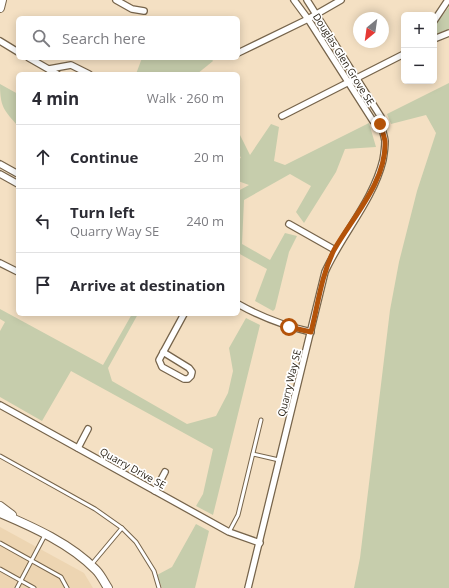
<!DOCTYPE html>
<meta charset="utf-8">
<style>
:root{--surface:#fff;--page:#f2f2f3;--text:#2b2b33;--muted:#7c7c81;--line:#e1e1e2}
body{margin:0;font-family:"Open Sans",sans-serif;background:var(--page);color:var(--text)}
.controls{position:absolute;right:12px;top:12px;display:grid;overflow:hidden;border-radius:6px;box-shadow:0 2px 10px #0003}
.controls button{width:36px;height:36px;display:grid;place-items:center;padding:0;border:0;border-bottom:1px solid var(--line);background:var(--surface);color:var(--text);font:20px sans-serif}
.compass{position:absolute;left:353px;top:12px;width:36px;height:36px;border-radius:50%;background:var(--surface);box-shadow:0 2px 10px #0003;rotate:209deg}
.stop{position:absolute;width:12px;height:12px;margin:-9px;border:3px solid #b45309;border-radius:50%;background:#fff}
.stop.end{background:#b45309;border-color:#fff;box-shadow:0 1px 4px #0008}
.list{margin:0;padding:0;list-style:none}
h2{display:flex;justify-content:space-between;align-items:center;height:52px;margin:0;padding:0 16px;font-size:17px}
h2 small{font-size:13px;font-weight:400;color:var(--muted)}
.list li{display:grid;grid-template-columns:26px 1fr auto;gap:12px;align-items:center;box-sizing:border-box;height:64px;padding:0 16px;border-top:1px solid var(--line)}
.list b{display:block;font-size:15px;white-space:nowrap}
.list p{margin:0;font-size:13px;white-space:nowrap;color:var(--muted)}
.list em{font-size:13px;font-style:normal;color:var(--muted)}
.icon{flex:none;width:22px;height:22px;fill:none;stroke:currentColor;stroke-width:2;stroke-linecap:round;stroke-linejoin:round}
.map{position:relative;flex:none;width:449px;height:588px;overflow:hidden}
.search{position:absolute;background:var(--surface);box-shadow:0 2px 10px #0003;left:16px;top:16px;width:224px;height:44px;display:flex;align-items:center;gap:10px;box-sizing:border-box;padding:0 14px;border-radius:6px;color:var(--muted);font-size:15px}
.panel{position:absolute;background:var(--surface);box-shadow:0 2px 10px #0003;left:16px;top:72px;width:224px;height:244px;border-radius:6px}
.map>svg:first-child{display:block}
.built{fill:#edd5b2}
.green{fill:#c6cdac}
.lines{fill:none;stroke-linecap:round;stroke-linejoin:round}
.lane-casing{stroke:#76644b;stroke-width:5}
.street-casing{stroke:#76644b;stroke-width:8}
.secondary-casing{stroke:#76644b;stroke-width:10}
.lane{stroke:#fff;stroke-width:3}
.street{stroke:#fff;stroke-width:5.5}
.secondary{stroke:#fff;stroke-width:8}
.route{stroke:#b45309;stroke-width:5}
.labels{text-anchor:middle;stroke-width:3.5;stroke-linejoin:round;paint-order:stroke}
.street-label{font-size:10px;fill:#272015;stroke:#fff}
</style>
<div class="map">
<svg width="449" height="588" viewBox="0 0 449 588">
<rect width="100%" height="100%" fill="#f4e0c3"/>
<polygon class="built" points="0,527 84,573 93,588 0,588"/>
<g class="green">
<polygon points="449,7 449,29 434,35 434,26"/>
<polygon points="142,58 211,58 213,61 197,74 136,74"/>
<polygon points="449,83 449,588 354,588 360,558 390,310 399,262 417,191 436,133 426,115 391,124 387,114"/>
<path d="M0,84L18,94V126C4,110 0,107 0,84Z"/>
<polygon points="369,123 376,147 345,149 336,172 304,223 296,212 311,186 290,174 244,200 242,244 270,260 285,233 297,236 289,252 275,309 273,311 255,301 267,269 238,253 238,191 249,185 238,181 238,159 241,158 238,152 238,131 250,155 271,124 279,127 274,161 285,165"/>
<polygon points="0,309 103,365 132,314 138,314 108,368 112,381 187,424 216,416 228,393 233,371 229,348 246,318 260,325 213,515 196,506 203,494 213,449 71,371 42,421 0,397 0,331 5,322 0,319"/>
<polygon points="196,524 209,531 195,588 162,588 157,575 172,567"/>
</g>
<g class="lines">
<defs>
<g id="lane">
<polyline points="253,454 279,460"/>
<polyline points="0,456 95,509 122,528 136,542 154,571 159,588"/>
<polyline points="229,532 238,515 261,420"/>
<polyline points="0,543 61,577 67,588"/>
<polyline points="91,565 122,528"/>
<polyline points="0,569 34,588"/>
<polyline points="17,588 45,535"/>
</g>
<g id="street">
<polyline points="116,0 132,9 144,11"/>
<polyline points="294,0 308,19 373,121 380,124"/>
<polyline points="434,21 448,0"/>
<polyline points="434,39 449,33"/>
<polyline points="0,41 18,52"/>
<polyline points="238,53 308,19 341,0"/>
<polyline points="29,58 57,74"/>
<polyline points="49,69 71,65 89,74"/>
<polyline points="282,116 404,54"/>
<polyline points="0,164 18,174"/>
<polyline points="0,174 18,184"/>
<polyline points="289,224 335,250"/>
<polyline points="0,263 18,272"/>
<path d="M238,304C261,317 285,326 311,332"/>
<polyline points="163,352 189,368 192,372 191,376 188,379 184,379 162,367 159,360 184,314"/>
<polyline points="0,405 229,532 260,543"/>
<polyline points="78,448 88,429"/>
<polyline points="155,491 165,472"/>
<path d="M248,588L325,272C342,234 373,201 383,160C384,154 385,147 385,141C384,133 380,126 381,117L307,0"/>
</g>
<g id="secondary">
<polyline points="0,8 2,0"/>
<polyline points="0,506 12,515"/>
<path d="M0,513C33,527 71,544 96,570C101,575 104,582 108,588"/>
</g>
</defs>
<use href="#lane" class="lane-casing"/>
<use href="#street" class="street-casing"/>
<use href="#secondary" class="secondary-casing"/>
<use href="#lane" class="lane"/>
<use href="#street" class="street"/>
<use href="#secondary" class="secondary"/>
</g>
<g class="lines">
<path class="route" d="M289,327L311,332C318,305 321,276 334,250C352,218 387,181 385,141C384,136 382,129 380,124"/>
</g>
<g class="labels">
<g class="street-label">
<text transform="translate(344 59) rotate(58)" y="4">Douglas Glen Grove SE</text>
<text transform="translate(289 383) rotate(-76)" y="4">Quarry Way SE</text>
<text transform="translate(133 468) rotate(29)" y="4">Quarry Drive SE</text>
</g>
</g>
</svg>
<div class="controls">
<button>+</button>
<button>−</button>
</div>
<svg class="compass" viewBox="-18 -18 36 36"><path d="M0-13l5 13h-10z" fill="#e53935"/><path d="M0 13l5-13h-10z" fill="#7c7c81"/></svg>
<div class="stop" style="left:289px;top:327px"></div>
<div class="stop end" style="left:380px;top:124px"></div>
<div class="search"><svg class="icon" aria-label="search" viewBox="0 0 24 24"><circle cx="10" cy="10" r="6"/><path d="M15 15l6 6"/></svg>Search here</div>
<section class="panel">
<h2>4 min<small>Walk · 260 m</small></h2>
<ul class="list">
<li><svg class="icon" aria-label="ahead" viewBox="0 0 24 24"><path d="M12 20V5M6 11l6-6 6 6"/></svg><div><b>Continue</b></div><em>20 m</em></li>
<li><svg class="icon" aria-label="left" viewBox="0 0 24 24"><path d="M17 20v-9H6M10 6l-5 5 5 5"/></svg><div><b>Turn left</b><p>Quarry Way SE</p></div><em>240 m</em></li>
<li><svg class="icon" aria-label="arrive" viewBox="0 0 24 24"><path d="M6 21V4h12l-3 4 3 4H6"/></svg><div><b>Arrive at destination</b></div></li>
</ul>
</section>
</div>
